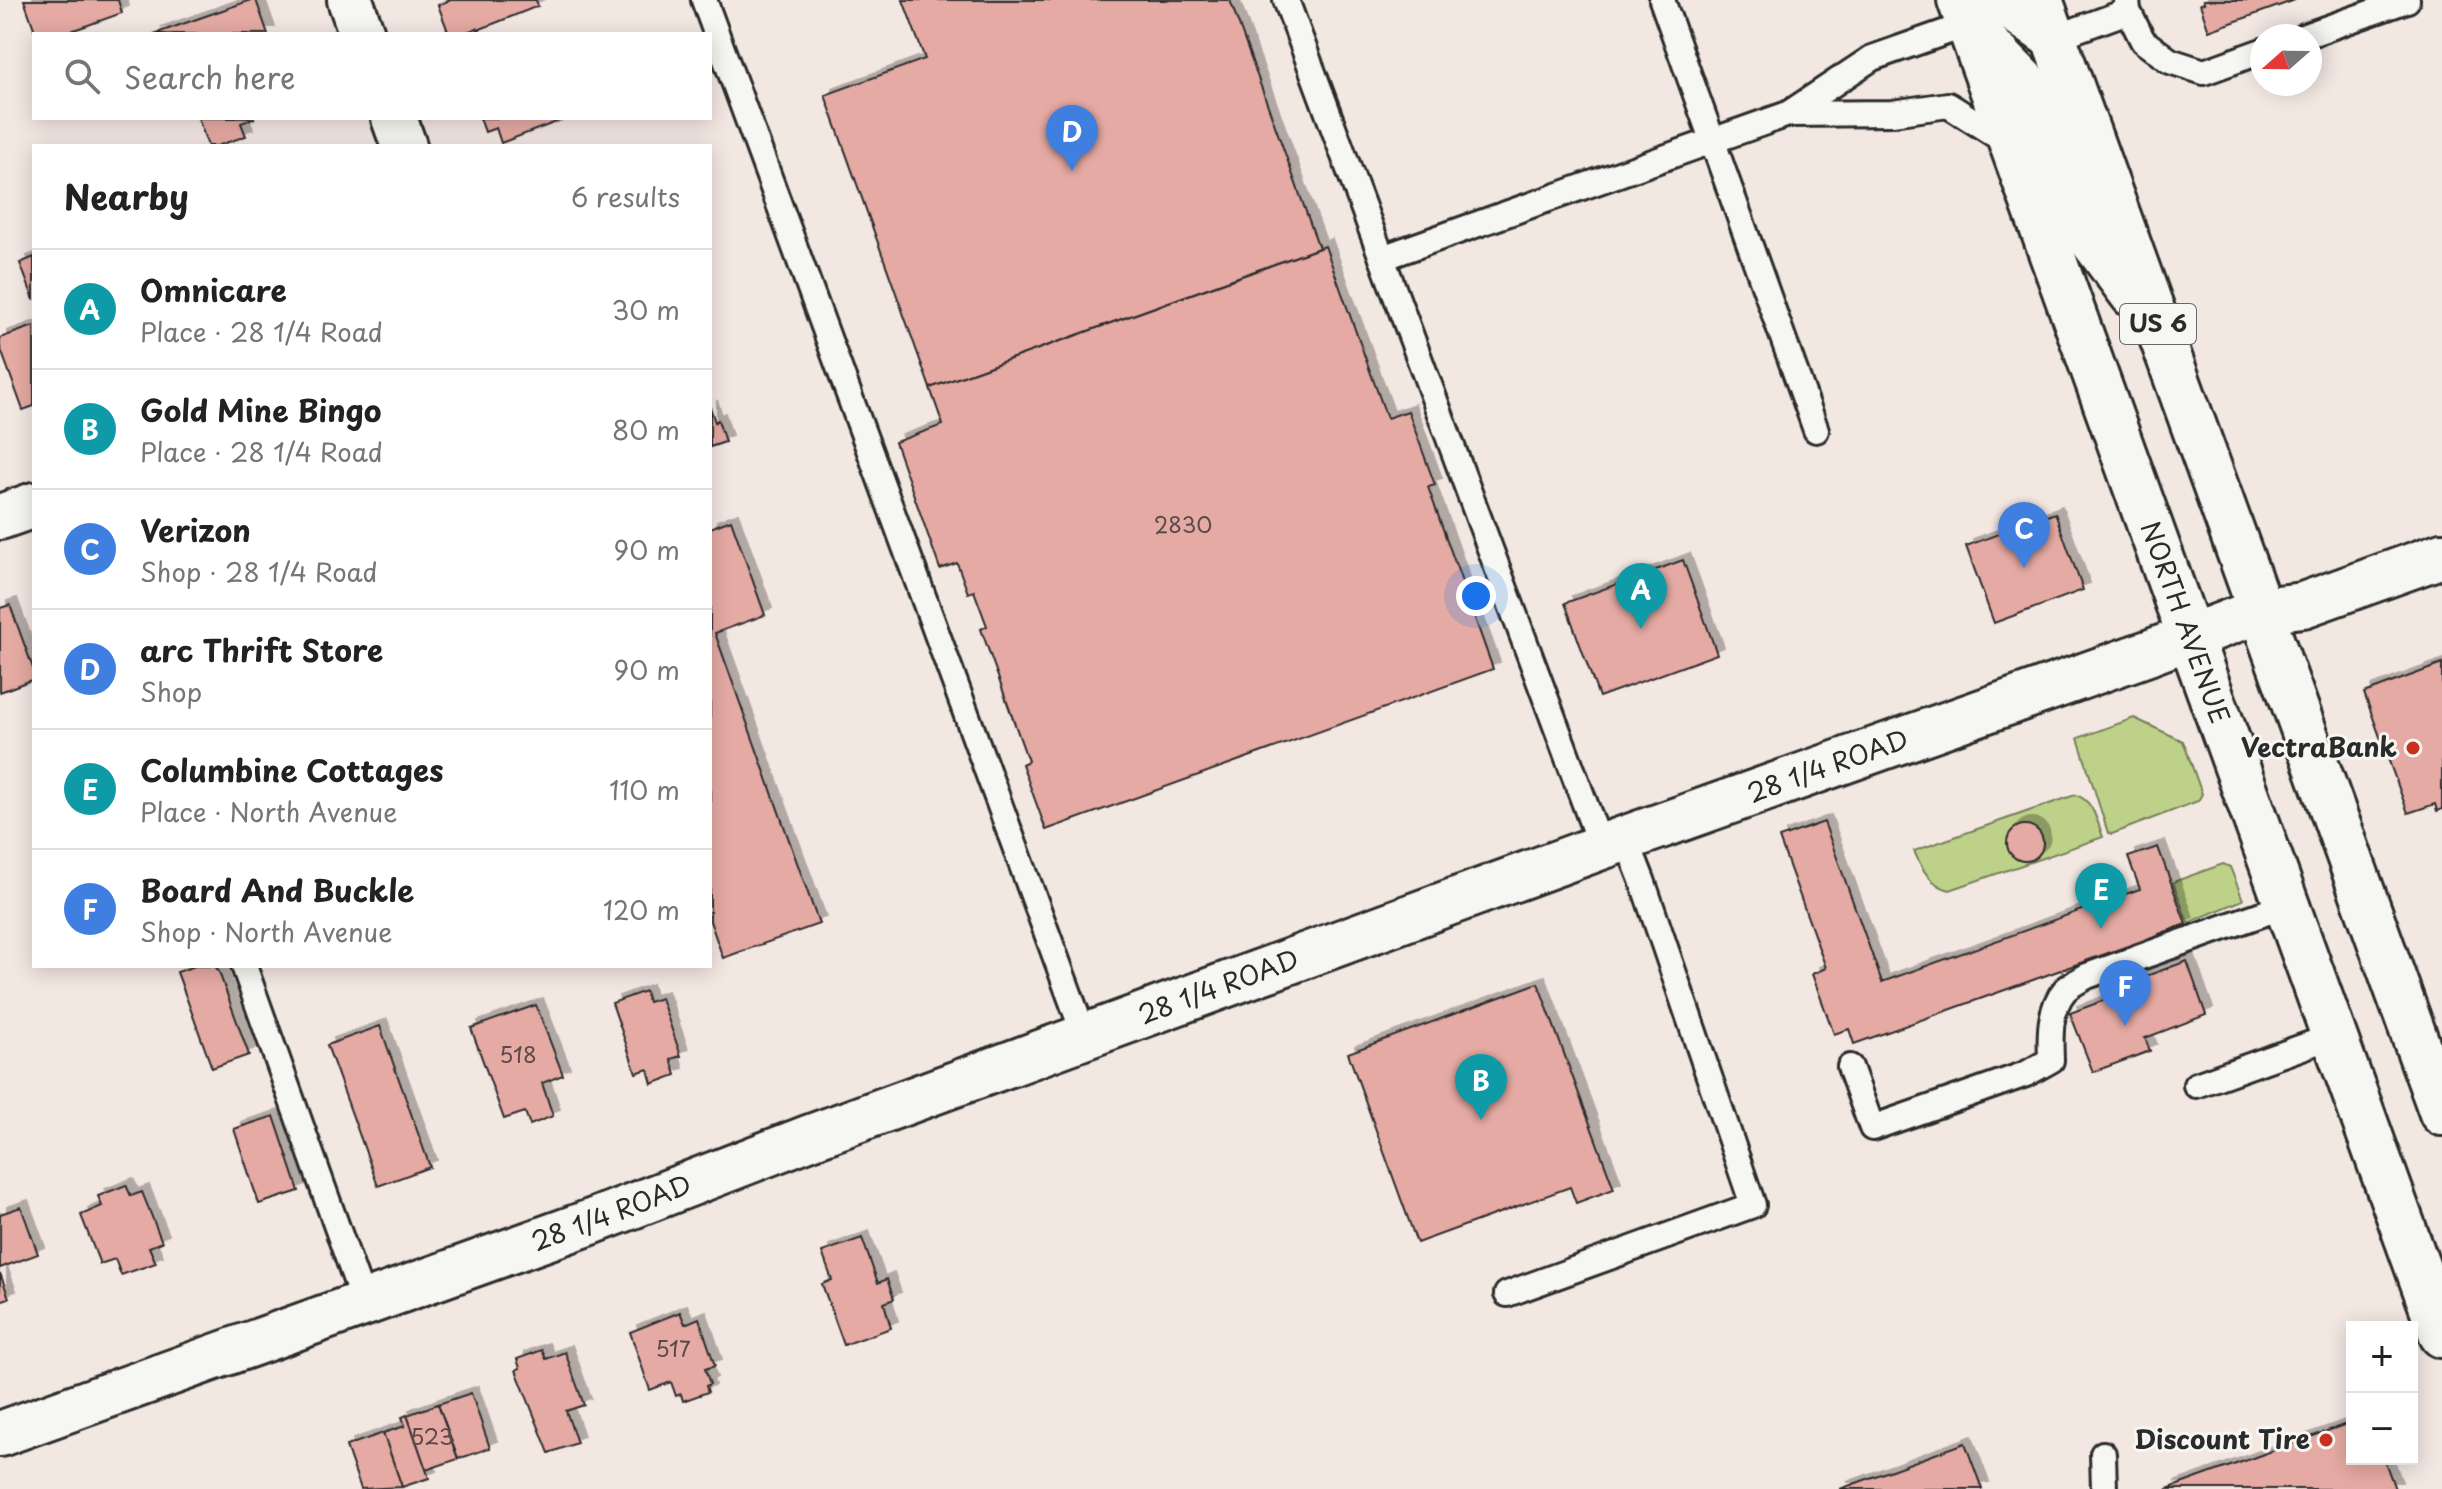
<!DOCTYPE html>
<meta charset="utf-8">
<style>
:root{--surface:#fff;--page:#f2f2f2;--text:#222;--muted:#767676;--line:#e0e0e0;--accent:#111827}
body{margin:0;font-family:"Playpen Sans",sans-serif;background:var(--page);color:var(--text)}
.controls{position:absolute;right:24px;bottom:24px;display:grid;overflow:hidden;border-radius:0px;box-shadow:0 4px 20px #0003}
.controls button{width:72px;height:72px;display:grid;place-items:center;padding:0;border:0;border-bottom:2px solid var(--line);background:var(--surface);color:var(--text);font:40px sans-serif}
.compass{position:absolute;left:2250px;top:24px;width:72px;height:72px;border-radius:50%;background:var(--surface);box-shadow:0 4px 20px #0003;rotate:250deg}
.you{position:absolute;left:1476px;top:596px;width:28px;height:28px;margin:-20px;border:6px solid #fff;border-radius:50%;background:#1a73e8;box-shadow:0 0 0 12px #1a73e833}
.badge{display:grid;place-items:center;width:52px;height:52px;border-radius:50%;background:var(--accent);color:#fff;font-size:26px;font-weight:700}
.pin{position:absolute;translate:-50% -66px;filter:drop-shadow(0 2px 4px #0008)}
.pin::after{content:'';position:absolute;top:42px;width:28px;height:24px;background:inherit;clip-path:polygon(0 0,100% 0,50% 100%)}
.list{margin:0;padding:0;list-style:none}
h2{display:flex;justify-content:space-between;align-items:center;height:104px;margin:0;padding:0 32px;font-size:34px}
h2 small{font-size:26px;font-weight:400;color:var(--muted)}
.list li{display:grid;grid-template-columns:52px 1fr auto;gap:24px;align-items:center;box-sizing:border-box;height:120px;padding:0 32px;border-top:2px solid var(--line)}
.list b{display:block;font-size:30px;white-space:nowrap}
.list p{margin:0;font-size:26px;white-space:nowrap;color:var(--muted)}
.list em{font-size:26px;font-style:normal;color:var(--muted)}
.icon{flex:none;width:44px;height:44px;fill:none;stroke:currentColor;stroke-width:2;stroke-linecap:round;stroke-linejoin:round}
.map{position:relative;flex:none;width:2442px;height:1489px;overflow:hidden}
.search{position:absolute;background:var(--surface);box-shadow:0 4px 20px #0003;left:32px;top:32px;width:680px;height:88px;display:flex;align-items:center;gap:20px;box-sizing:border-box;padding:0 28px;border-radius:0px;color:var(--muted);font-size:30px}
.panel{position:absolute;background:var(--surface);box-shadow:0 4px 20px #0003;left:32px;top:144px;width:680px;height:824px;border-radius:0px}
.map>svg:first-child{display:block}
.green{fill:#bdd288;stroke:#747e5a;stroke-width:2}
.building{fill:#e5aaa3;stroke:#2b2b2b;stroke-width:2;filter:url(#shadow)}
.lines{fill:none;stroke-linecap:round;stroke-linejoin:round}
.lane-casing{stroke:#2b2b2b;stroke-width:30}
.street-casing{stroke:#2b2b2b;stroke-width:50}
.secondary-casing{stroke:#2b2b2b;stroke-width:50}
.primary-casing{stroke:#2b2b2b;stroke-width:50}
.lane{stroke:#f6f6f2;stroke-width:24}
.street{stroke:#f6f6f2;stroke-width:44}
.secondary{stroke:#f6f6f2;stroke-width:44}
.primary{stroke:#f6f6f2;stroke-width:44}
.poi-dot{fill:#c8321e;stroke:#f6f6f2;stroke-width:3}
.labels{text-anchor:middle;stroke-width:6;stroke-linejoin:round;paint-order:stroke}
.number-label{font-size:22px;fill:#5a4b49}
.shield{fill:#f6f6f2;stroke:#686867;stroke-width:2}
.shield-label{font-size:24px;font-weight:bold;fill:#2b2b2b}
.street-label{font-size:26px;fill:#2b2b2b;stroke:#f6f6f2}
.poi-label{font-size:26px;font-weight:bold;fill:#2b2b2b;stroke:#f6f6f2;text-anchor:end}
</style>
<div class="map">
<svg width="2442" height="1489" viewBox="0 0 2442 1489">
<defs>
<filter id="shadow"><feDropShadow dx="7" dy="-7" stdDeviation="0" flood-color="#0004"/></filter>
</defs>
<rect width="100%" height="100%" fill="#f3e7e2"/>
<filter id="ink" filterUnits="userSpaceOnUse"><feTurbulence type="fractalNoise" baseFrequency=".0125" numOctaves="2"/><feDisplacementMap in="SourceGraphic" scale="16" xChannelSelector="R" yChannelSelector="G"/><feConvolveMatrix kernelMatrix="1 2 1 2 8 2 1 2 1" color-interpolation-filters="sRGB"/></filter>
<g filter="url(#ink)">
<g class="green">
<polygon points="2134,718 2183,741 2202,794 2198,801 2112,834 2108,833 2078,738"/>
<path d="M2075,795C2093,799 2097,821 2103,837L1950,890C1930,885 1922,869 1914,851Z"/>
<polygon points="2223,864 2230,867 2243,900 2188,923 2173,882"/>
</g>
<g class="building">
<polygon points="24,0 118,0 122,13 63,34 36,34"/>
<polygon points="251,0 256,0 268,34 154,34"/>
<polygon points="450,0 536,0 538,6 478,30 477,28 462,34 449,34 438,5"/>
<polygon points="903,0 1230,0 1319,248 930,388 825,95 925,59"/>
<polygon points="2203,0 2295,0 2209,31 2200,4 2204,3"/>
<polygon points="198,118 255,118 241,123 246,136 217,146 208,146"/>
<polygon points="480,118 561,118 562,120 501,143 496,128 485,132"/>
<polygon points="1325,246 1387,418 1408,411 1435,485 1428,487 1493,669 1046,830 1022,764 1028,761 981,629 987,626 974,591 968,593 957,563 940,569 895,442 943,425 930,388"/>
<polygon points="34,257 34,300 20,263"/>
<polygon points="34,326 34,406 23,410 0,347 0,338"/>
<polygon points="710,407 715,422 718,420 725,442 710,447"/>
<polygon points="2055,513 2083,590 1994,623 1966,546"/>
<polygon points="731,520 765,615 715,633 819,924 723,958 710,921 710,528"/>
<polygon points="1683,560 1717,654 1599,697 1565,603"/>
<polygon points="10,605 34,671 34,679 0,692 0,608"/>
<polygon points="2442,664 2442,809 2437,811 2435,804 2408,813 2364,693"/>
<polygon points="1824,822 1882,982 2140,889 2128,857 2158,847 2186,924 2159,934 2161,938 2152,942 2150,938 1854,1044 1849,1029 1834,1034 1812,974 1826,968 1779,838"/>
<circle cx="2025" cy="843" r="18"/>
<polygon points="2187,961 2206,1015 2145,1038 2150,1051 2093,1072 2070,1013 2108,999 2105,991"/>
<polygon points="195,966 215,966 219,972 249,1055 212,1068 177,972"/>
<polygon points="1538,983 1614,1189 1576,1203 1570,1187 1417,1243 1348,1053"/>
<polygon points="645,991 648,1002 661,998 681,1056 671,1059 676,1075 652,1084 648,1069 636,1073 612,1003"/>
<polygon points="536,1005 563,1075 542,1083 553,1116 530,1125 525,1112 504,1119 471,1028"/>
<polygon points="380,1026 430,1167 378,1186 327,1045"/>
<polygon points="274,1116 299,1191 259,1204 234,1129"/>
<polygon points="126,1185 131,1196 142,1192 162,1242 149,1247 156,1263 121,1275 115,1259 100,1264 81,1215 102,1206 98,1196"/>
<polygon points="21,1207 38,1254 0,1268 0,1214"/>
<polygon points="862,1238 878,1283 887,1279 894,1299 884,1303 891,1328 844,1345 822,1284 832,1280 822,1252"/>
<polygon points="0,1273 9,1298 0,1301"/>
<polygon points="680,1312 685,1324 699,1318 715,1366 705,1369 710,1384 706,1386 708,1392 683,1401 681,1394 676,1396 671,1382 650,1390 630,1332"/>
<polygon points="542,1350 546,1359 565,1352 584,1405 566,1411 577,1443 549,1453 516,1370 520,1368 517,1359"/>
<polygon points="471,1393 490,1448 458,1459 438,1404"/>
<polygon points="438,1404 458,1459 426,1470 407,1415"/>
<polygon points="407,1415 429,1478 402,1487 383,1433 405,1426 402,1417"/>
<polygon points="2352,1422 2352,1459 2384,1459 2395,1489 2167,1489"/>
<polygon points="383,1433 402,1487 361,1489 346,1446"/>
<polygon points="1965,1443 1982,1489 1840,1489"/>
</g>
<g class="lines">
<defs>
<g id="lane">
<polyline points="704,0 1085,1037"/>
<polyline points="1286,0 1601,847"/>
<polyline points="1662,0 1816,430"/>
<polyline points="2127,0 2128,11 2143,41 2170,61 2204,72 2262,51"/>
<polyline points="2305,36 2407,0"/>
<polyline points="2054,38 2128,11"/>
<polyline points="1788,114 1892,113 1948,105 2010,144"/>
<polyline points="1382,258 1788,114 1872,58 1969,24"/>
<polyline points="244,966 364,1303"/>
<path d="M1850,1067L1872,1128L2026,1074L2051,1060C2050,1037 2049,1008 2065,990C2070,985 2080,980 2087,976L2287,905"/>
<polyline points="2196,1085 2333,1036"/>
<polyline points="1507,1294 1753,1205 1642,880 1626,839"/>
<polyline points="2103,1454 2104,1489"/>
</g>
<g id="street">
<polyline points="350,0 362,34"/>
<polyline points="394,118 404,146"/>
<polyline points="0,517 34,505"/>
</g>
<g id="secondary">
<path id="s1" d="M0,1434L591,1222L808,1138L1601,847L2148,653L2261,610L2303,605L2442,555"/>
</g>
<g id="primary">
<path id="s2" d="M1960,0L2442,1335"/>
<polyline points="2000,0 2054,38"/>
<polyline points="2040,0 2442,1113"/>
<polyline points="1981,38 2026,84 2072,213 2133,295"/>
</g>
</defs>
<use href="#lane" class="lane-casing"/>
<use href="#street" class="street-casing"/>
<use href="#secondary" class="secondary-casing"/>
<use href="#primary" class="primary-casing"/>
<use href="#lane" class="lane"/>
<use href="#street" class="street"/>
<use href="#secondary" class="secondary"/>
<use href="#primary" class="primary"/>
</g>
</g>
<g class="poi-dot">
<circle cx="2413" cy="748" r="8"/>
<circle cx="2326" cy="1440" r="8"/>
</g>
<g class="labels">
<g class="number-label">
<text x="1183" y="533">2830</text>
<text x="518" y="1063">518</text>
<text x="673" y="1357">517</text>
<text x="432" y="1445">523</text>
</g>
<rect class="shield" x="2120" y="304" width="76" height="40" rx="6"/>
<g class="shield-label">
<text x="2158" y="332">US 6</text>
</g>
<g class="street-label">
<text dy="9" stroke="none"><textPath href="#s2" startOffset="662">NORTH AVENUE</textPath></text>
<text dy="9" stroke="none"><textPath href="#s1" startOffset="1946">28 1/4 ROAD</textPath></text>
<text dy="9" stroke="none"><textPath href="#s1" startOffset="1298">28 1/4 ROAD</textPath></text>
<text dy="9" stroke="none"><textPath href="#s1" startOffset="650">28 1/4 ROAD</textPath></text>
</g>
<g class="poi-label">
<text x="2397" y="757">VectraBank</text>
<text x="2310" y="1449">Discount Tire</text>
</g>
</g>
</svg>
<div class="controls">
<button>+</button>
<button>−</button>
</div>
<svg class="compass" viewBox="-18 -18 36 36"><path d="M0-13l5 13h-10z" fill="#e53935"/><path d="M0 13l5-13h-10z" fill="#767676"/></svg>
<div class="you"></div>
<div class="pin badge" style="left:1641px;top:629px;background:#0f9aa8">A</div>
<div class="pin badge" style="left:1481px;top:1120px;background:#0f9aa8">B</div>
<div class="pin badge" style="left:2024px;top:568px;background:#3f7fe0">C</div>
<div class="pin badge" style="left:1072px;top:171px;background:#3f7fe0">D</div>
<div class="pin badge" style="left:2101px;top:929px;background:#0f9aa8">E</div>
<div class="pin badge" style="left:2125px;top:1026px;background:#3f7fe0">F</div>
<div class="search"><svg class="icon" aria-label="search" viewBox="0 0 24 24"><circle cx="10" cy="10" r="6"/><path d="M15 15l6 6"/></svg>Search here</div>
<section class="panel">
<h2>Nearby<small>6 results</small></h2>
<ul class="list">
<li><span class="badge" style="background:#0f9aa8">A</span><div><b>Omnicare</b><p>Place · 28 1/4 Road</p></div><em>30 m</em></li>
<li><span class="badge" style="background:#0f9aa8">B</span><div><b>Gold Mine Bingo</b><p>Place · 28 1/4 Road</p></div><em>80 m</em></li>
<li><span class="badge" style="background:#3f7fe0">C</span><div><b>Verizon</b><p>Shop · 28 1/4 Road</p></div><em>90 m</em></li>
<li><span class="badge" style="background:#3f7fe0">D</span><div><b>arc Thrift Store</b><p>Shop</p></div><em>90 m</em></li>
<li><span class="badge" style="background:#0f9aa8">E</span><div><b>Columbine Cottages</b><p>Place · North Avenue</p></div><em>110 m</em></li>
<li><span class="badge" style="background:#3f7fe0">F</span><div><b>Board And Buckle</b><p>Shop · North Avenue</p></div><em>120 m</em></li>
</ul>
</section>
</div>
